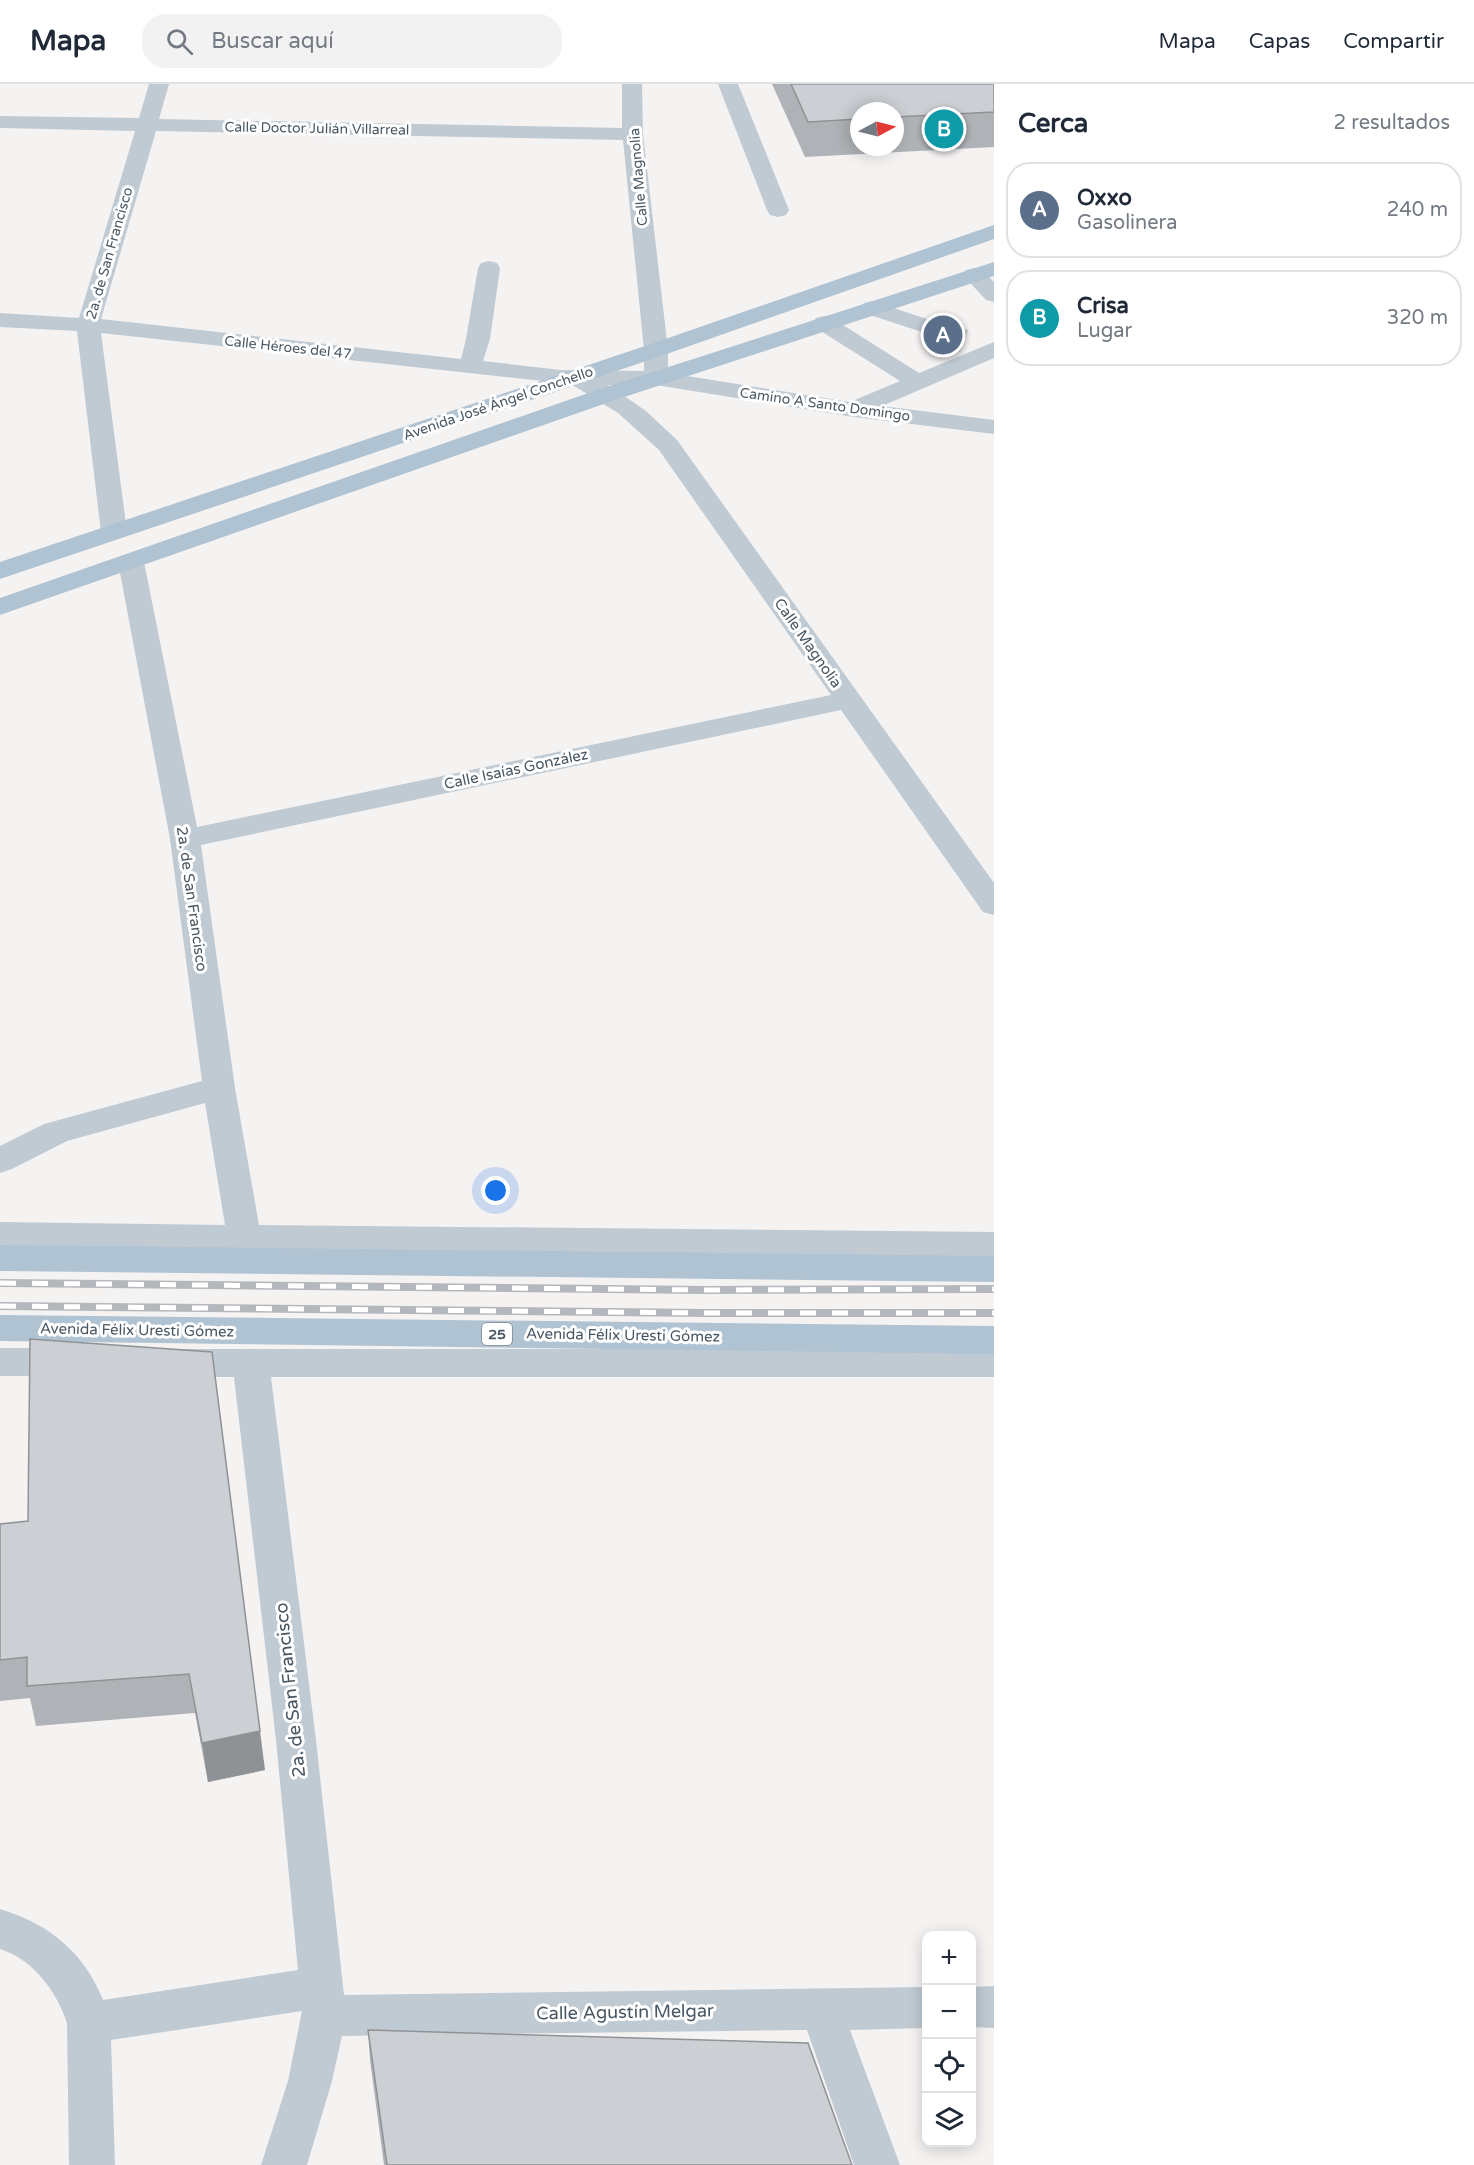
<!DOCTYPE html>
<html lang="es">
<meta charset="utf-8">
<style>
:root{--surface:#fff;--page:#f2f2f3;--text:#1f2937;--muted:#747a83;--line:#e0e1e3;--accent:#7c3aed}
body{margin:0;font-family:"Varela Round",sans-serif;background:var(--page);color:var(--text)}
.controls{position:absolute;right:18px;bottom:18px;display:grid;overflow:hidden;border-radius:12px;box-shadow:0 3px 15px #0003}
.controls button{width:54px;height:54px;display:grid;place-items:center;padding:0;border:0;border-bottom:2px solid var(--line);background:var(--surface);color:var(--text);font:30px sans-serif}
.compass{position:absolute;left:850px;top:18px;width:54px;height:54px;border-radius:50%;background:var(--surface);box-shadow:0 3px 15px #0003;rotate:83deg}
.you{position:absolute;left:496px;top:1107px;width:21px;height:21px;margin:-15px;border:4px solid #fff;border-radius:50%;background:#1a73e8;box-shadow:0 0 0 9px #1a73e833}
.badge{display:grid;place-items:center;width:39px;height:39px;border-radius:50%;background:var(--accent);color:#fff;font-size:20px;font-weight:700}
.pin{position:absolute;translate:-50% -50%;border:3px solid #fff;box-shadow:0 2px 6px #0006}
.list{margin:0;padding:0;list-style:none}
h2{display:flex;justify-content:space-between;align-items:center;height:78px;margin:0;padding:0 24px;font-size:26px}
h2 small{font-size:20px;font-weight:400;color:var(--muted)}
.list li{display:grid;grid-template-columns:39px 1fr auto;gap:18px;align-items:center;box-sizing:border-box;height:96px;margin:0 12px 12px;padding:0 12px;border:2px solid var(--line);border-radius:24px}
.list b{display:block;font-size:22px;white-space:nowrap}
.list p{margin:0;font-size:20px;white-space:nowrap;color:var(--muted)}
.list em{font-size:20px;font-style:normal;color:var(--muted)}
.icon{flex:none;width:33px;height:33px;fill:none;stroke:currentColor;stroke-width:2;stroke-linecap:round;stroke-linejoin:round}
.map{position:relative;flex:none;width:994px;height:2081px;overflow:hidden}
header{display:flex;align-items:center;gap:36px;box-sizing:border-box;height:84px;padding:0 30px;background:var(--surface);border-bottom:2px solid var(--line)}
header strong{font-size:28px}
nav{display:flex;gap:33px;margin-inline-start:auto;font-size:21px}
.search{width:420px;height:54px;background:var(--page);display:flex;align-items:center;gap:15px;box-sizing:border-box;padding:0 21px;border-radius:24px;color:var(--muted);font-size:22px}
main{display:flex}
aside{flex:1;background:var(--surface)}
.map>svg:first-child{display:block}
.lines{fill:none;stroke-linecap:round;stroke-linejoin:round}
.minor-tunnel{stroke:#cacbce;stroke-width:23;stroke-dasharray:23 11;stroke-linecap:butt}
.minor{fill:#bfcad3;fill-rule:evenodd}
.major{fill:#b0c3d3;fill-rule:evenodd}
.rail-casing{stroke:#b4b8bd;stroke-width:8}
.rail{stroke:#fff;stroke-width:5;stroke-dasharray:16;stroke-linecap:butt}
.wall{fill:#afb3b7;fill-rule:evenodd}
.shaded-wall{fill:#8f9295}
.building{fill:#ccd0d5;stroke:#8f9295;stroke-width:1.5}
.labels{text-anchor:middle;stroke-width:6;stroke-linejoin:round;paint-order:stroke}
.far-street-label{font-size:14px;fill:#485763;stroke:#fff}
.shield{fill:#fff;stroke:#7f8992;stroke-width:1.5}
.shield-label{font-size:14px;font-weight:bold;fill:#485763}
.street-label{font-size:15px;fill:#485763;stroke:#fff}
.near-street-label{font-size:18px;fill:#485763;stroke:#fff}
</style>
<header>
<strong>Mapa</strong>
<div class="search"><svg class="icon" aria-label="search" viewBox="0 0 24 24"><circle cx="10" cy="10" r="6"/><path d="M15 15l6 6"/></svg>Buscar aquí</div>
<nav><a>Mapa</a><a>Capas</a><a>Compartir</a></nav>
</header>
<main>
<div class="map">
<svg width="994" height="2081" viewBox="0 0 994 2081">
<rect width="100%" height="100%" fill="#f5f2f2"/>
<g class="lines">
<polyline class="minor-tunnel" points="928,243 964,257"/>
<g class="minor">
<path d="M149,0H169L159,35L622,44V0H642L643,50L668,266V289L850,318L900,297L816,244L812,239L816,234L824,232L832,234L919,289L994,258V274L882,322L994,336V350L854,333L656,301H608L646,327L677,356L994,799V831L983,828L841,626L201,761L235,1004L259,1141L994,1148V1174L0,1164V1138L225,1141L205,1019L67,1057L12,1085L0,1089V1062L44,1040L202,997L170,755L118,478L122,472L131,470L140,472L144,478L197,743L831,611L659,366L618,329L571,300L101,249L127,448L123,453L114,456L105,453L101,448L77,247L0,243V229L79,234L135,47L0,44V32L139,34ZM156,47L623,56L644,266V287L561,286L483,277L490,255L500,184L497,179L489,177L481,179L478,184L466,255L461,275L101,235Z"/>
<polygon points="718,0 738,0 789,126 786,131 778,133 770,131 767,126"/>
<polygon points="974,184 982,186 994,198 994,218 986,216 963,191 966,186"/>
<polygon points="872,217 936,238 940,243 936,248 928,250 864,229 860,224 864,219"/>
<polygon points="0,1264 73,1264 86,1268 91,1278 86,1288 73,1292 0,1292"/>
<path d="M170,1265H994V1293H271L316,1656L344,1911L926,1903V1944L850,1946L900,2081H854L807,1946L342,1952L332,1997L307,2081H261L288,1997L302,1927L111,1956L115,2081H69L67,1939C57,1908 33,1875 0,1865V1825C49,1840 84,1868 103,1916L298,1886L276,1656L234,1293H170L157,1289L152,1279L157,1269Z"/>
<polygon points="994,1902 994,1944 972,1943 972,1903"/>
</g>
<g class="major">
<polygon points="994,141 994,155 664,271 0,495 0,478 648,261"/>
<polygon points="994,178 994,192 618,315 0,531 0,514 600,305"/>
<polygon points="0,1161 994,1172 994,1198 0,1187"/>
<polygon points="0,1231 994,1242 994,1270 0,1257"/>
</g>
<defs>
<g id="rail">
<polyline points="0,1199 704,1206 994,1205"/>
<polyline points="0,1222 708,1229 994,1229"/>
</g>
</defs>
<use href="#rail" class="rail-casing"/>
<use href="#rail" class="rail"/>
</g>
<g class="wall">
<path d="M772,0H994V63L805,73ZM859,27H895V63H859Z"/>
<polygon points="30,1255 265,1686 208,1698 195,1629 36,1642 30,1614 0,1617 0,1440 28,1437"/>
<polygon points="368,1946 852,2081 384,2081 370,1976"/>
</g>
<polygon class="shaded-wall" points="260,1647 265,1686 208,1698 202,1659"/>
<g class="building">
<polygon points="791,0 994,0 994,28 895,33 895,27 859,27 859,35 808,38"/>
<polygon points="30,1255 212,1268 260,1647 202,1659 189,1590 27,1602 27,1573 0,1576 0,1440 28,1437"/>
<polygon points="368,1946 808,1959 852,2081 387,2081"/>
</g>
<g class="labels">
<g class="far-street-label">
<text transform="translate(317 44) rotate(1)" y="5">Calle Doctor Julián Villarreal</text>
<text transform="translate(638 93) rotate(-95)" y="5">Calle Magnolia</text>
<text transform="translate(109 169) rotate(-74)" y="5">2a. de San Francisco</text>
<text transform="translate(288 263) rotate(6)" y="5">Calle Héroes del 47</text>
<text transform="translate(498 319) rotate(-19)" y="5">Avenida José Ángel Conchello</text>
<text transform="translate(825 320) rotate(8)" y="5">Camino A Santo Domingo</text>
</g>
<rect class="shield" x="482" y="1239" width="30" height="22" rx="4.5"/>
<g class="shield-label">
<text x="497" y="1255">25</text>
</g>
<g class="street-label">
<text transform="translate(808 559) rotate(55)" y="5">Calle Magnolia</text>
<text transform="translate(516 685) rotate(-12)" y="5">Calle Isaías González</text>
<text transform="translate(192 815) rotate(82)" y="5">2a. de San Francisco</text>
<text transform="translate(137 1246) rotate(1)" y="5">Avenida Félix Uresti Gómez</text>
<text transform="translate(623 1251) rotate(1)" y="5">Avenida Félix Uresti Gómez</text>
</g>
<g class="near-street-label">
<text transform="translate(290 1606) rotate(-96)" y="6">2a. de San Francisco</text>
<text transform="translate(625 1928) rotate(-1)" y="6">Calle Agustín Melgar</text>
</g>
</g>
</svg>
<div class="controls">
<button>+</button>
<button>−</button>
<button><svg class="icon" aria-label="locate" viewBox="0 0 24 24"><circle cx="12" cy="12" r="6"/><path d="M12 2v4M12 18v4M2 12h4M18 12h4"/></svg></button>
<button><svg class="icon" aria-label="layers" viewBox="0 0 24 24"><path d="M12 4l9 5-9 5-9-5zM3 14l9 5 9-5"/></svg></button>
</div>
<svg class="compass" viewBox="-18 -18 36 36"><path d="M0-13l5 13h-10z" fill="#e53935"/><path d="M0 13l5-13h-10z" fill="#747a83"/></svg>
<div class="you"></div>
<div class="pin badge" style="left:943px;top:251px;background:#5c6f8a">A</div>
<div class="pin badge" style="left:944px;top:45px;background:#0f9aa8">B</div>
</div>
<aside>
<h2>Cerca<small>2 resultados</small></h2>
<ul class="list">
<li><span class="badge" style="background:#5c6f8a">A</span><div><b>Oxxo</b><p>Gasolinera</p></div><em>240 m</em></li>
<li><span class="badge" style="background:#0f9aa8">B</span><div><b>Crisa</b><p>Lugar</p></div><em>320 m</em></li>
</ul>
</aside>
</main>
